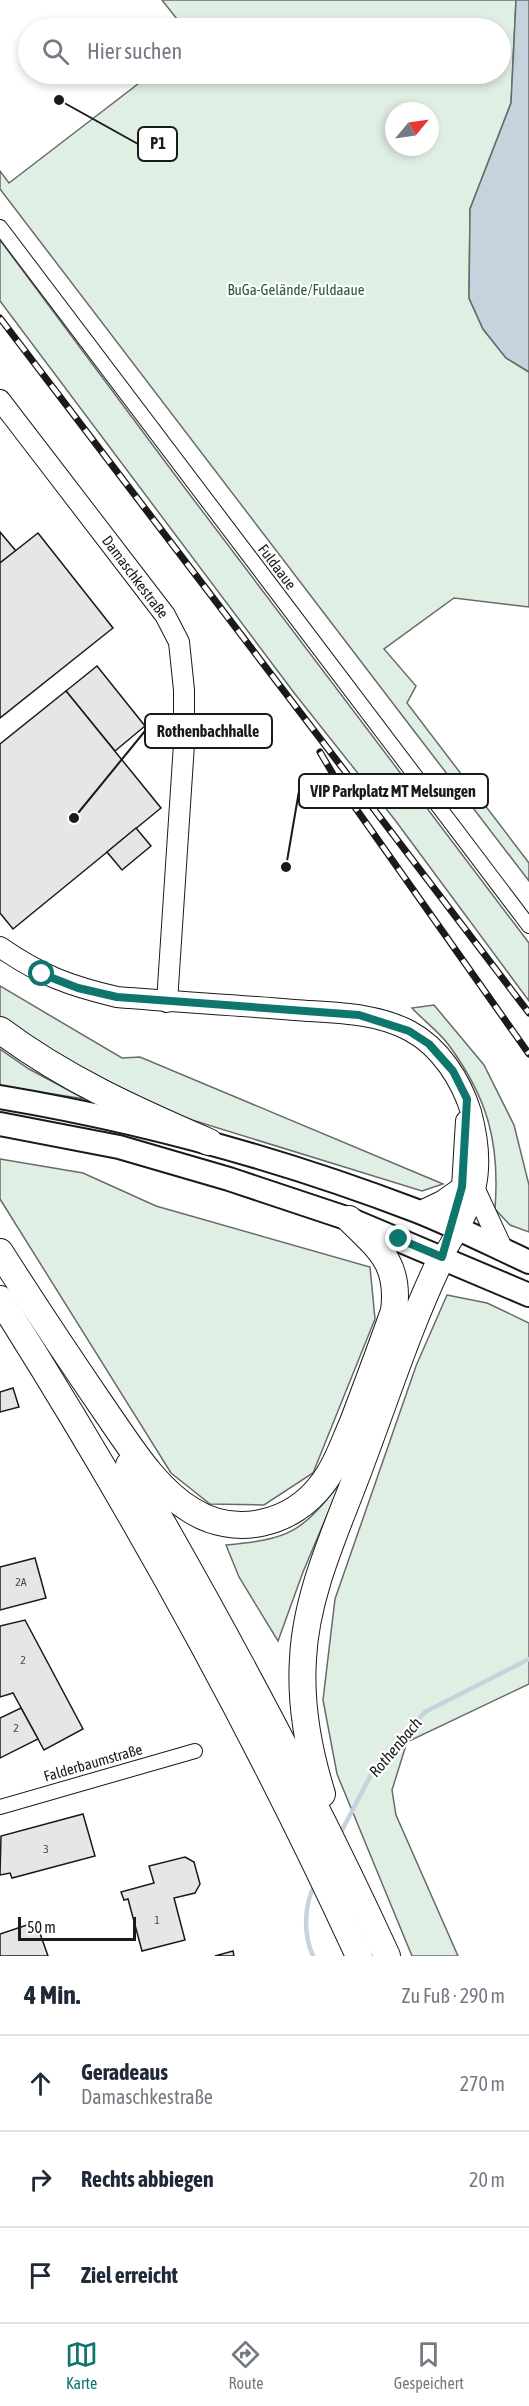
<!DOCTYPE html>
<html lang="de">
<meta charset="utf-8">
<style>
:root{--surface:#fff;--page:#f2f2f3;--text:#1f2937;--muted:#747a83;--line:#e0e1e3;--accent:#0f766e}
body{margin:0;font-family:"Asap Condensed",sans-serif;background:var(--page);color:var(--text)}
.compass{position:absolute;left:385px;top:102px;width:54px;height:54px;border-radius:50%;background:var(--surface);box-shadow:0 3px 9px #0003;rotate:61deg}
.scale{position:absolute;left:18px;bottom:15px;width:118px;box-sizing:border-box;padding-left:6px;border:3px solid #1a1a1a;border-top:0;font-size:16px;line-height:21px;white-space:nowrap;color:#1a1a1a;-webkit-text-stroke:4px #fff;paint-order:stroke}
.stop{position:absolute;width:18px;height:18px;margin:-14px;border:4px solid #0f766e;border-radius:50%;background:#fff}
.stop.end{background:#0f766e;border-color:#fff;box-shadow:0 2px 6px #0008}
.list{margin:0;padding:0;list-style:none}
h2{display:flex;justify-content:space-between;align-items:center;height:78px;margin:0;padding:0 24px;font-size:26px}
h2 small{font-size:20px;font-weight:400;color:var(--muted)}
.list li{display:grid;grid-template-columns:39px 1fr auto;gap:18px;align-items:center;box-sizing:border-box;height:96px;padding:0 24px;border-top:2px solid var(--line)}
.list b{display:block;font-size:22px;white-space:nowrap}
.list p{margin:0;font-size:20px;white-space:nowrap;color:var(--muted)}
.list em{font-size:20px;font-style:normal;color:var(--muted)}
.icon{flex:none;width:33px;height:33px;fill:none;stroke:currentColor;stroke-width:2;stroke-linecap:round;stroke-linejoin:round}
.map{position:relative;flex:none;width:529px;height:1956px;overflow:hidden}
.search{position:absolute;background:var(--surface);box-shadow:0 3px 9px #0003;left:18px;right:18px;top:18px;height:66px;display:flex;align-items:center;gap:15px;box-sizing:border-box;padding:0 21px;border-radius:33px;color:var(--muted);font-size:22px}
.sheet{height:366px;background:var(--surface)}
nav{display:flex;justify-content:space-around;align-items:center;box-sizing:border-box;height:84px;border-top:2px solid var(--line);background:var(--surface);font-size:16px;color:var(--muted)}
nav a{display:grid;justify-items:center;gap:3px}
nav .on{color:var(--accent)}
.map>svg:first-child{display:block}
.green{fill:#e0efe3;stroke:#6a6a6a;stroke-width:1.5;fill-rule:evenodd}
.water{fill:#c6d2dc;stroke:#6a6a6a;stroke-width:1.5}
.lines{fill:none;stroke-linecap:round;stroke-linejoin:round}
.stream{stroke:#c6d2dc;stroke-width:4.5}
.building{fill:#e6e6e6;stroke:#1a1a1a;stroke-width:1.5}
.street-casing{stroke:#1a1a1a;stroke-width:16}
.secondary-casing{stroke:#1a1a1a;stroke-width:22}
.primary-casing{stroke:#1a1a1a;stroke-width:26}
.highway-casing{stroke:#1a1a1a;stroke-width:28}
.street{stroke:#fff;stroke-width:14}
.secondary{stroke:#fff;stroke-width:20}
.primary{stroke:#fff;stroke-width:22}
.highway{stroke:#fff;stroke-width:26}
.rail-casing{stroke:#1a1a1a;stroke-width:7}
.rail{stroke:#fff;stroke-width:4.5;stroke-dasharray:14;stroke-linecap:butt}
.route{stroke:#0f766e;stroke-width:8}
.labels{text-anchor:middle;stroke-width:4.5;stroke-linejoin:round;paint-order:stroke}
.number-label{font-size:12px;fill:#4d4d4d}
.park-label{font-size:15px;fill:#2b5a34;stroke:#fff}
.street-label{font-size:15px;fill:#1a1a1a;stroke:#fff}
.water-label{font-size:16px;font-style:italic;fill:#1a1a1a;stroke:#fff}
.leader{fill:none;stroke:#1a1a1a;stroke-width:2}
.callout-dot{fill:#1a1a1a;stroke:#fff;stroke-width:2}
.callout{fill:#fff;stroke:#1a1a1a;stroke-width:2}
.callout-label{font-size:16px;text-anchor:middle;font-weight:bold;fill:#1a1a1a}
</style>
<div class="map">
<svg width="529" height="1956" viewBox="0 0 529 1956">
<rect width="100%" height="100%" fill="#fff"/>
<g class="green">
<path d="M162,0H516L511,103L470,209L469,298L483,329L506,358L529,372V607L454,598L384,649L416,686L407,703L529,863V881C352,651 178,419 0,189V171L9,183L151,74H500V28H184ZM394,111H430V147H394Z"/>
<polygon points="0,240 178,479 529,943 529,1001 395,820 295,694 0,301"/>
<polygon points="0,986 122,1058 140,1057 443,1184 422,1191 192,1120 141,1102 94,1077 0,1018"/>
<path d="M434,1005L484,1065L514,1125L529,1185V1232L510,1225L495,1209C500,1143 488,1098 448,1044C438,1031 423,1020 412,1008Z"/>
<polygon points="0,1049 29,1069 85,1099 0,1086"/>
<polygon points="0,1159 83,1173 156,1206 370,1267 375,1319 313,1473 264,1505 210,1504 171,1473 0,1199"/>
<polygon points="447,1295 487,1303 529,1323 529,1684 407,1742 392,1790 396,1815 458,1956 412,1956 337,1774 323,1700 335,1599 416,1366"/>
<path d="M341,1482L303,1572L278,1641L239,1577L226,1545C290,1539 301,1533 341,1482Z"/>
</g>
<polygon class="water" points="516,0 529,0 529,372 506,358 483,329 469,298 470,209 511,103"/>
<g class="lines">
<g class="stream">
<polyline points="339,1836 375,1767 425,1712 529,1659"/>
<path d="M313,1956C303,1934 304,1905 315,1884"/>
</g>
</g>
<g class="building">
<polygon points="0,532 16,551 0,563"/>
<polygon points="38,533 113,628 0,718 0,563"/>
<polygon points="97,666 145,726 115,751 66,691"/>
<polygon points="66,691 161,808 13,929 0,913 0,744"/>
<polygon points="136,828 151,846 122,870 107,852"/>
<polygon points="13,1388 19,1407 0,1412 0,1392"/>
<polygon points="35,1558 46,1598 0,1610 0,1567"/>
<polygon points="25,1620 83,1729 44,1750 13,1693 0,1697 0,1626"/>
<polygon points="21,1708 38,1739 0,1758 0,1718"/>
<polygon points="83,1814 95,1856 12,1878 10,1873 0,1875 1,1836"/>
<polygon points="185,1857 194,1862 200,1884 195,1893 174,1898 185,1940 142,1951 128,1899 124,1900 121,1892 154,1883 149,1866"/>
<polygon points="36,1922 48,1956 0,1956 0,1934"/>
<polygon points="233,1951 234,1956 215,1956"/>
</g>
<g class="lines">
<defs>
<g id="street">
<polyline points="0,227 529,926"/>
<polyline points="0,1807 195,1751"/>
</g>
<g id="secondary">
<polyline points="0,400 165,615 179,642 184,690 184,744 167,1002"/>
<path d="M0,947C40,975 70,986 117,997C176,1002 235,1005 294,1010C332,1013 375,1012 410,1031C440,1047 461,1080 471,1112C488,1175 475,1204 442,1257"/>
<polyline points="476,1192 503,1250"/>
<polyline points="419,1212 442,1201 462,1187"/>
<polyline points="451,1225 462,1187 466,1121"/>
</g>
<g id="primary">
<path d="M0,1097C143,1121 281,1159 417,1211C455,1226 492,1245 529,1262"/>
<polyline points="0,1124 119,1147 229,1179 349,1219 529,1295"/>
</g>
<g id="highway">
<path d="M0,1030C64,1078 135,1110 209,1142"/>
<path d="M0,1252C35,1307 71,1361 108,1415C131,1448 156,1489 191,1510C235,1538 292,1525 323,1483C337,1465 344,1442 353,1422C367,1385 381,1348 394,1311C400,1264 380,1249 349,1219"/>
<path d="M0,1299C133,1509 255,1730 359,1956"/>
<path d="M129,1465C222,1625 310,1788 387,1956"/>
<path d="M322,1794C309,1752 300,1704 303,1659C306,1592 338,1527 361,1464C387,1395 410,1323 442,1257"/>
</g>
</defs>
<use href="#street" class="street-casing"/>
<use href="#secondary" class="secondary-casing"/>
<use href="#primary" class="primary-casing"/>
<use href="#highway" class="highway-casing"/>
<use href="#street" class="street"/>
<use href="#secondary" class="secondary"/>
<use href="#primary" class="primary"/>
<use href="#highway" class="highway"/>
<defs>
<g id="rail">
<polyline points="0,318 529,1013"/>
<polyline points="320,752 340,786 529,1054"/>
</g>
</defs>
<use href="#rail" class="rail-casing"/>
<use href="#rail" class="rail"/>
</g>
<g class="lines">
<polyline class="route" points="42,974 78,988 117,997 359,1015 409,1031 429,1044 453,1071 467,1099 462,1187 442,1257 399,1239"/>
</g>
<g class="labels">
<g class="number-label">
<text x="21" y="1586">2A</text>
<text x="23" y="1664">2</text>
<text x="16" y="1732">2</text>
<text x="46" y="1853">3</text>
<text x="157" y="1924">1</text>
</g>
<g class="park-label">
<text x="296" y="295">BuGa-Gelände/Fuldaaue</text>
</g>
<g class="street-label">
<text transform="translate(277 567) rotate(53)" y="5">Fuldaaue</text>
<text transform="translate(135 577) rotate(53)" y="5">Damaschkestraße</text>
<text transform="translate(93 1763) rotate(-16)" y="5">Falderbaumstraße</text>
</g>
<g class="water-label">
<text transform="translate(395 1747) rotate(-50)" y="6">Rothenbach</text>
</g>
</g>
<path class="leader" d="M59 100L138 144M74 818L145 731M286 867L299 791"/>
<g class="callout-dot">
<circle cx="59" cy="100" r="6"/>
<circle cx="74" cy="818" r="6"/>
<circle cx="286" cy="867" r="6"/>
</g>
<g class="callout">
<rect x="138" y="127" width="39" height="34" rx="6"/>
<rect x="145" y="714" width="127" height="34" rx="6"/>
<rect x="299" y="774" width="189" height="34" rx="6"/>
</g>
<g class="callout-label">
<text x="158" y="149">P1</text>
<text x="208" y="737">Rothenbachhalle</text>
<text x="393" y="797">VIP Parkplatz MT Melsungen</text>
</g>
</svg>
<svg class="compass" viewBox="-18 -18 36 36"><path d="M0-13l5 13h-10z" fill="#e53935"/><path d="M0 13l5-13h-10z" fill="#747a83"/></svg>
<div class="scale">50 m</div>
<div class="stop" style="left:42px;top:974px"></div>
<div class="stop end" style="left:399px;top:1239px"></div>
<div class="search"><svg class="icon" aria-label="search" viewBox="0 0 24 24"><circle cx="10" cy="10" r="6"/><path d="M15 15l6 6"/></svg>Hier suchen</div>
</div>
<section class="sheet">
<h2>4 Min.<small>Zu Fuß · 290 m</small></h2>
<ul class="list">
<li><svg class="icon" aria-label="ahead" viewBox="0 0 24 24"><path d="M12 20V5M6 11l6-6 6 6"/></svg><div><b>Geradeaus</b><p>Damaschkestraße</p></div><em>270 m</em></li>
<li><svg class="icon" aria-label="right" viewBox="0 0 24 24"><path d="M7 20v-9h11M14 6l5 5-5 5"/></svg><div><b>Rechts abbiegen</b></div><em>20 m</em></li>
<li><svg class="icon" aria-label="arrive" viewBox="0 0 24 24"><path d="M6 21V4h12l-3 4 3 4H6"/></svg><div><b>Ziel erreicht</b></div></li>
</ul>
</section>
<nav>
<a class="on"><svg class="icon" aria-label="map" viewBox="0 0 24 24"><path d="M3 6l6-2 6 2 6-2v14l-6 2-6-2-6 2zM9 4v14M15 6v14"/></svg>Karte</a>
<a><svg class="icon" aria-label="directions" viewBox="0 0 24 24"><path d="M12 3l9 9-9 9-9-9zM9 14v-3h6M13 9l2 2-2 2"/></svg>Route</a>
<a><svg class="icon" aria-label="saved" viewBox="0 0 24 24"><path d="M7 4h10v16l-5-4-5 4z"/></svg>Gespeichert</a>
</nav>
